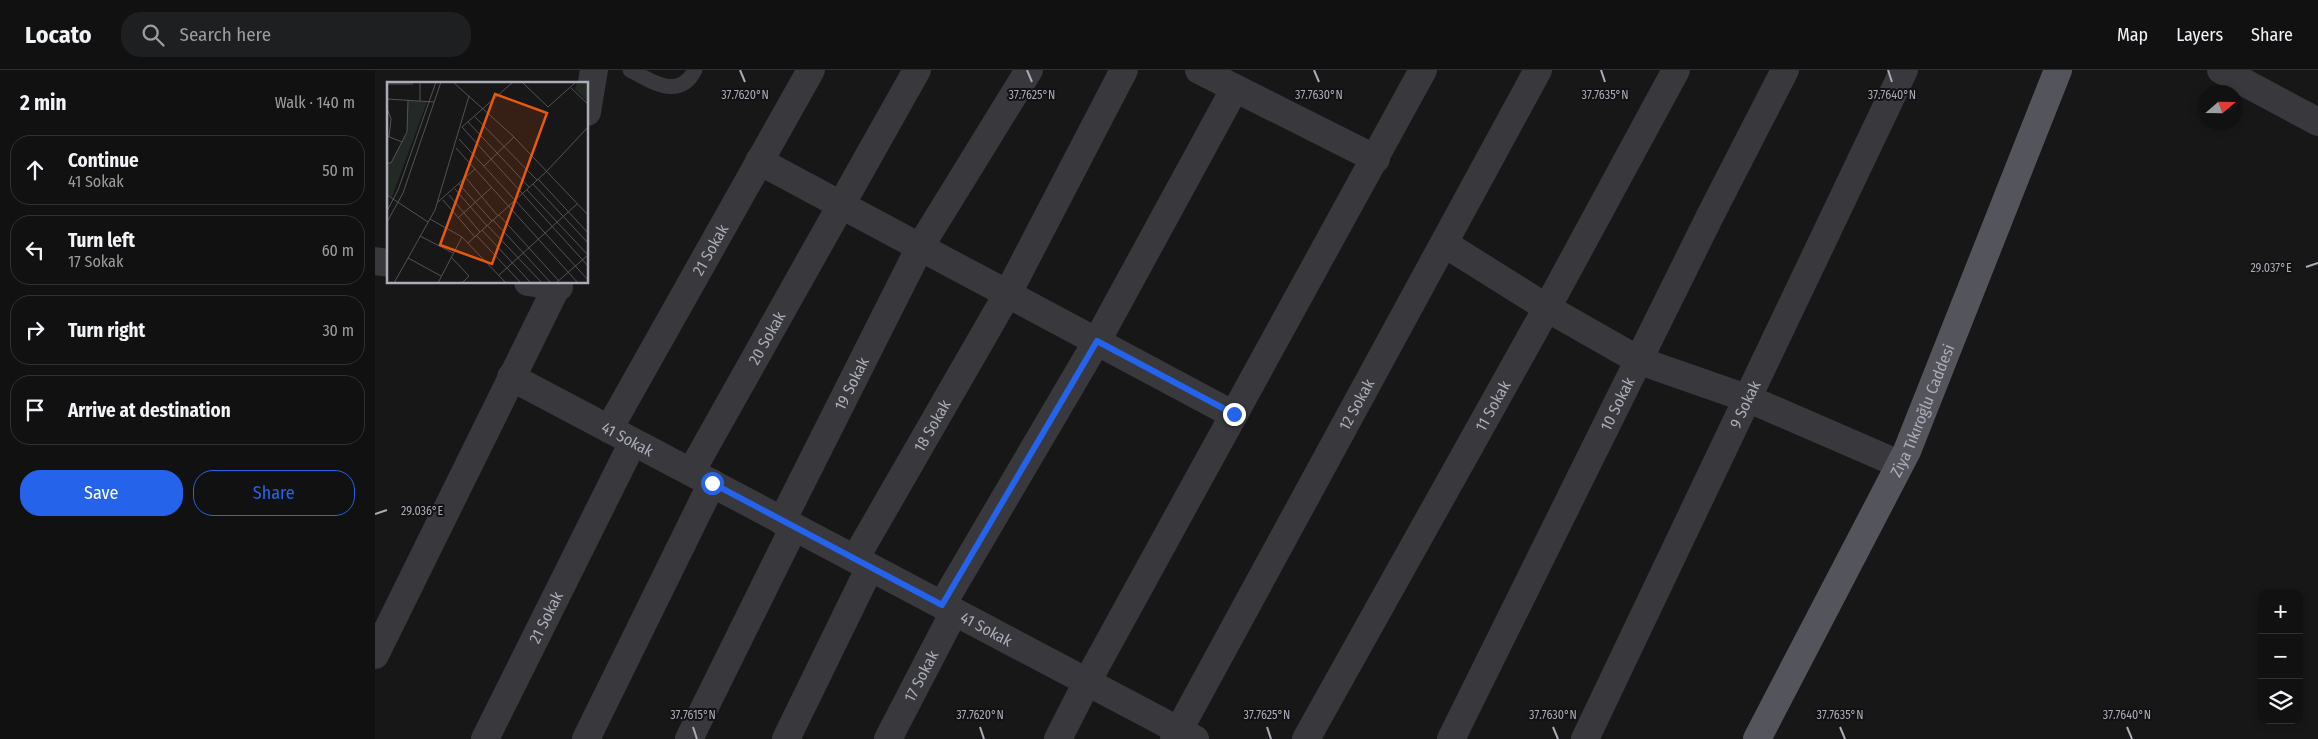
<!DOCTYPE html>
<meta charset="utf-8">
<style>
:root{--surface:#111112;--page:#1e1f20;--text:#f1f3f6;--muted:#9c9d9f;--line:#303132;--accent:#2563eb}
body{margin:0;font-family:"Fira Sans Condensed",sans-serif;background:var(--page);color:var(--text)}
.controls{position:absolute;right:15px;bottom:15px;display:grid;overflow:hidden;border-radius:10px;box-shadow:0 2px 8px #0003}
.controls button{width:45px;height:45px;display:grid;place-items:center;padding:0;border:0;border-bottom:1px solid var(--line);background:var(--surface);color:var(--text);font:25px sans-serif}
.compass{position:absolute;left:1823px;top:15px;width:45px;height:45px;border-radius:50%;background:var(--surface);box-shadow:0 2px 8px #0003;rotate:70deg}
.stop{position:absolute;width:15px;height:15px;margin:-11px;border:4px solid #2563eb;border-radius:50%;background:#fff}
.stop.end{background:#2563eb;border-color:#fff;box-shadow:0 1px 5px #0008}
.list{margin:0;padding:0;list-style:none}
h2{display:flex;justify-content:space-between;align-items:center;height:65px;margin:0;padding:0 20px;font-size:21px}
h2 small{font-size:16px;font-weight:400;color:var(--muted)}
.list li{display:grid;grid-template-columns:32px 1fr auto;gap:15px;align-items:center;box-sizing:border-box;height:70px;margin:0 10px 10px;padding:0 10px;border:1px solid var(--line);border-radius:20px}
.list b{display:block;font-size:19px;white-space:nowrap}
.list p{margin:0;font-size:16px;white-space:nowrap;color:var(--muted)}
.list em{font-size:16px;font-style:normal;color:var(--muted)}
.actions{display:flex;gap:10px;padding:15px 20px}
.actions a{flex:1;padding:11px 0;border:1px solid var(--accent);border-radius:20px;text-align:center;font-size:18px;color:var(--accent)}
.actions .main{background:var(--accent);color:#fff}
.icon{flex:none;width:28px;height:28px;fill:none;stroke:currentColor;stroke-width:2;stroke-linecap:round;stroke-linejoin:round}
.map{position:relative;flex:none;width:1943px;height:669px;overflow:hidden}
header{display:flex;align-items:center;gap:30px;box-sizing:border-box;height:70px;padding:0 25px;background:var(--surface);border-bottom:1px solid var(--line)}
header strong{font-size:24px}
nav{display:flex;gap:28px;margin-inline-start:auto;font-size:18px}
.search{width:350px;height:45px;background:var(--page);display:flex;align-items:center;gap:12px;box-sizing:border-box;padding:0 18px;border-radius:20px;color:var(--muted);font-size:19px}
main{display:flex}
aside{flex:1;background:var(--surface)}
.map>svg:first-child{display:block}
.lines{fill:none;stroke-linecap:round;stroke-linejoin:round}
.service{stroke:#38383d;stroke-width:15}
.minor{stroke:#38383d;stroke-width:28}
.tertiary{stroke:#38383d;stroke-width:28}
.primary{stroke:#54555c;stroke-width:28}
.route{stroke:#2563eb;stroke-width:6}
.ticks{fill:none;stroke:#aaacb7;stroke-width:2}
.labels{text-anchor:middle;stroke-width:4;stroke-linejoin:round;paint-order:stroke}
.street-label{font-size:16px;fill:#aaacb7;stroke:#121213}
.inset-road{fill:none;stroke:#525358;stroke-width:1}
.view{fill:#e8590c;fill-opacity:0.15;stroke:#e8590c;stroke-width:2.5}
.inset-edge{fill:none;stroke:#aaacb7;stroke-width:2.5}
.ticks-label{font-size:12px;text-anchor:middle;fill:#aaacb7;stroke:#121213;stroke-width:4;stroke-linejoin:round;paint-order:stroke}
</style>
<header>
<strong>Locato</strong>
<div class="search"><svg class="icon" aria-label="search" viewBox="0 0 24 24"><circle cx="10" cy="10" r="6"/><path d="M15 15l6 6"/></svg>Search here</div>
<nav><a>Map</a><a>Layers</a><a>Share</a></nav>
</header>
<main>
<aside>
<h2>2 min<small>Walk · 140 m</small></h2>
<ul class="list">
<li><svg class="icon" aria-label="ahead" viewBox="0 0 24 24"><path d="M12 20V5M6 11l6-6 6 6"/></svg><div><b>Continue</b><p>41 Sokak</p></div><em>50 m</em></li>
<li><svg class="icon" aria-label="left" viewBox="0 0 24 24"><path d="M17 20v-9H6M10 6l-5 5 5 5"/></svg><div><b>Turn left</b><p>17 Sokak</p></div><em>60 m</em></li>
<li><svg class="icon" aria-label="right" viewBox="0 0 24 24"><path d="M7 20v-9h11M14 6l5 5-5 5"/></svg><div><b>Turn right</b></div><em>30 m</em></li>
<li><svg class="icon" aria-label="arrive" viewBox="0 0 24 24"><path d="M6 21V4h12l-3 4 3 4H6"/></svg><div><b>Arrive at destination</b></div></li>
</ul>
<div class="actions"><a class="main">Save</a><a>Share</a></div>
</aside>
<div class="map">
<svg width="1943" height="669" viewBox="0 0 1943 669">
<rect width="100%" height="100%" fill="#171718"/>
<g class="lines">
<path class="service" d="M255,0C276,11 304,31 320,0"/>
<g class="minor">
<polyline points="824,0 1001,89"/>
<polyline points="1846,0 1943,52"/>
<polyline points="384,91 859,345"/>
<polyline points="1070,174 1172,238 1265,291 1374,329 1524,394"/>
<polyline points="0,191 14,193"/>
<polyline points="153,212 184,217"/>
<path id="s1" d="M136,307L820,669"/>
<path id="s2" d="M234,359L436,0"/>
<path id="s3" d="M316,402L542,0"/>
<path id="s4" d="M407,451L545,177L654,0"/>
<path id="s5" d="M480,489L633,223L749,0"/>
<polyline points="567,535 722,271 860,18"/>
<path id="s6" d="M110,669L258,372"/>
<polyline points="211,669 337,413"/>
<polyline points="314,669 419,457"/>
<polyline points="411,669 495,497"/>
<path id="s7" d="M513,669L579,542"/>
<polyline points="683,669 712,612 1048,0"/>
<path id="s8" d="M799,669L1163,0"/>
<path id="s9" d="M931,669L1172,238L1301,0"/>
<path id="s10" d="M1076,669L1335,146L1410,0"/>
<path id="s11" d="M1210,669L1529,0"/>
</g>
<g class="tertiary">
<polyline points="212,42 219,0"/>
<polyline points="0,585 184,212"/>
</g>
<path class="primary" id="s12" d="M1382,669L1532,381L1683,0"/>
</g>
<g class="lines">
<polyline class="route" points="337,413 567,535 722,271 859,344"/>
</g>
<path class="ticks" d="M365,0L370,12M652,0L657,12M939,0L944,12M1226,0L1230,12M1513,0L1517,12M1931,197L1943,193M0,444L12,440M318,657L322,669M605,657L609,669M892,657L896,669M1178,657L1183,669M1465,657L1470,669M1752,657L1757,669"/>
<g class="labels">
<g class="street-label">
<text dy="6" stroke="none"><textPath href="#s2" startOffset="206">21 Sokak</textPath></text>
<text dy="6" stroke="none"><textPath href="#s3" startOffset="154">20 Sokak</textPath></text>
<text dy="6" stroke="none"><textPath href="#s4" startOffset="154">19 Sokak</textPath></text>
<text dy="6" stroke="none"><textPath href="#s8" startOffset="381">12 Sokak</textPath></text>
<text dy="6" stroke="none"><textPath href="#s9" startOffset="382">11 Sokak</textPath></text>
<text dy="6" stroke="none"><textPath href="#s10" startOffset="374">10 Sokak</textPath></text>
<text dy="6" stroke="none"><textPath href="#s11" startOffset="371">9 Sokak</textPath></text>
<text dy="6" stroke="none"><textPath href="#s12" startOffset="368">Ziya Tıkıroğlu Caddesi</textPath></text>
<text dy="6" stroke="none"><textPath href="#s5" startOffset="154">18 Sokak</textPath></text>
<text dy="6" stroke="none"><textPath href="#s1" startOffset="132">41 Sokak</textPath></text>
<text dy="6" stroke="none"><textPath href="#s6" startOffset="136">21 Sokak</textPath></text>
<text dy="6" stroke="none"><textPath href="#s1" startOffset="538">41 Sokak</textPath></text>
<text dy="6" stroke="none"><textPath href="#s7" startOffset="71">17 Sokak</textPath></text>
</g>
</g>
<g transform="translate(12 12)">
<rect width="201" height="201" fill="#171718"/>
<path d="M190,0H201V20L188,7ZM21,18L40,20L5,115L0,112V81H4L20,50Z" fill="#232a25"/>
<path class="inset-road" d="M33,0V19M66,0L126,54L202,134M126,0L75,45L202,185M135,0L161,25L189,0M0,2H26M184,6L202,23M0,17L47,20M0,26L4,37L2,55M88,35L150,98M81,40L142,105M0,54L15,60M72,57L202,199M69,66L191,201M0,81H4L20,50L21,18M97,84L127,55M79,96L111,134M151,97L202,152M72,102L105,139M146,102L202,162M68,107L100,144M140,108L201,173M0,113L41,140M62,113L93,150M56,118L88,155M51,120L88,87M0,129L11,108L49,0M112,133L172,199M71,136L104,106M43,137L75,155L119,201M106,138L164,201M0,140L16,111L54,0M100,143L155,201M95,148L144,201M89,153L134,201M33,154L66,171M81,161L159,90L202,44M64,175L82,194L75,201M21,176L54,194M112,193L190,122M7,201L48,128L82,14M51,201L75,155M169,201L201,173"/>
<path class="view" d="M108,12L160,31L105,182L53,163Z"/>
<rect width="201" height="201" class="inset-edge"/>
</g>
<g class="ticks-label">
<text x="370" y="29">37.7620°N</text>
<text x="657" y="29">37.7625°N</text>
<text x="944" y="29">37.7630°N</text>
<text x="1230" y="29">37.7635°N</text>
<text x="1517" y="29">37.7640°N</text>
<text x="1896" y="202">29.037°E</text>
<text x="47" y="445">29.036°E</text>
<text x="318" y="649">37.7615°N</text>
<text x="605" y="649">37.7620°N</text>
<text x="892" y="649">37.7625°N</text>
<text x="1178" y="649">37.7630°N</text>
<text x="1465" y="649">37.7635°N</text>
<text x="1752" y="649">37.7640°N</text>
</g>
</svg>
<div class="controls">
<button>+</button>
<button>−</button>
<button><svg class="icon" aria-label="layers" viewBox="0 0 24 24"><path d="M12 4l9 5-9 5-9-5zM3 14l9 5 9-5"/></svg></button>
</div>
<svg class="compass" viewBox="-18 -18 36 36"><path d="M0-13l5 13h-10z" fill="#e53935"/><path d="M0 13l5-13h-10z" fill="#9c9d9f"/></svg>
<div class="stop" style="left:337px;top:413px"></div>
<div class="stop end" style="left:859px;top:344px"></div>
</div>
</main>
